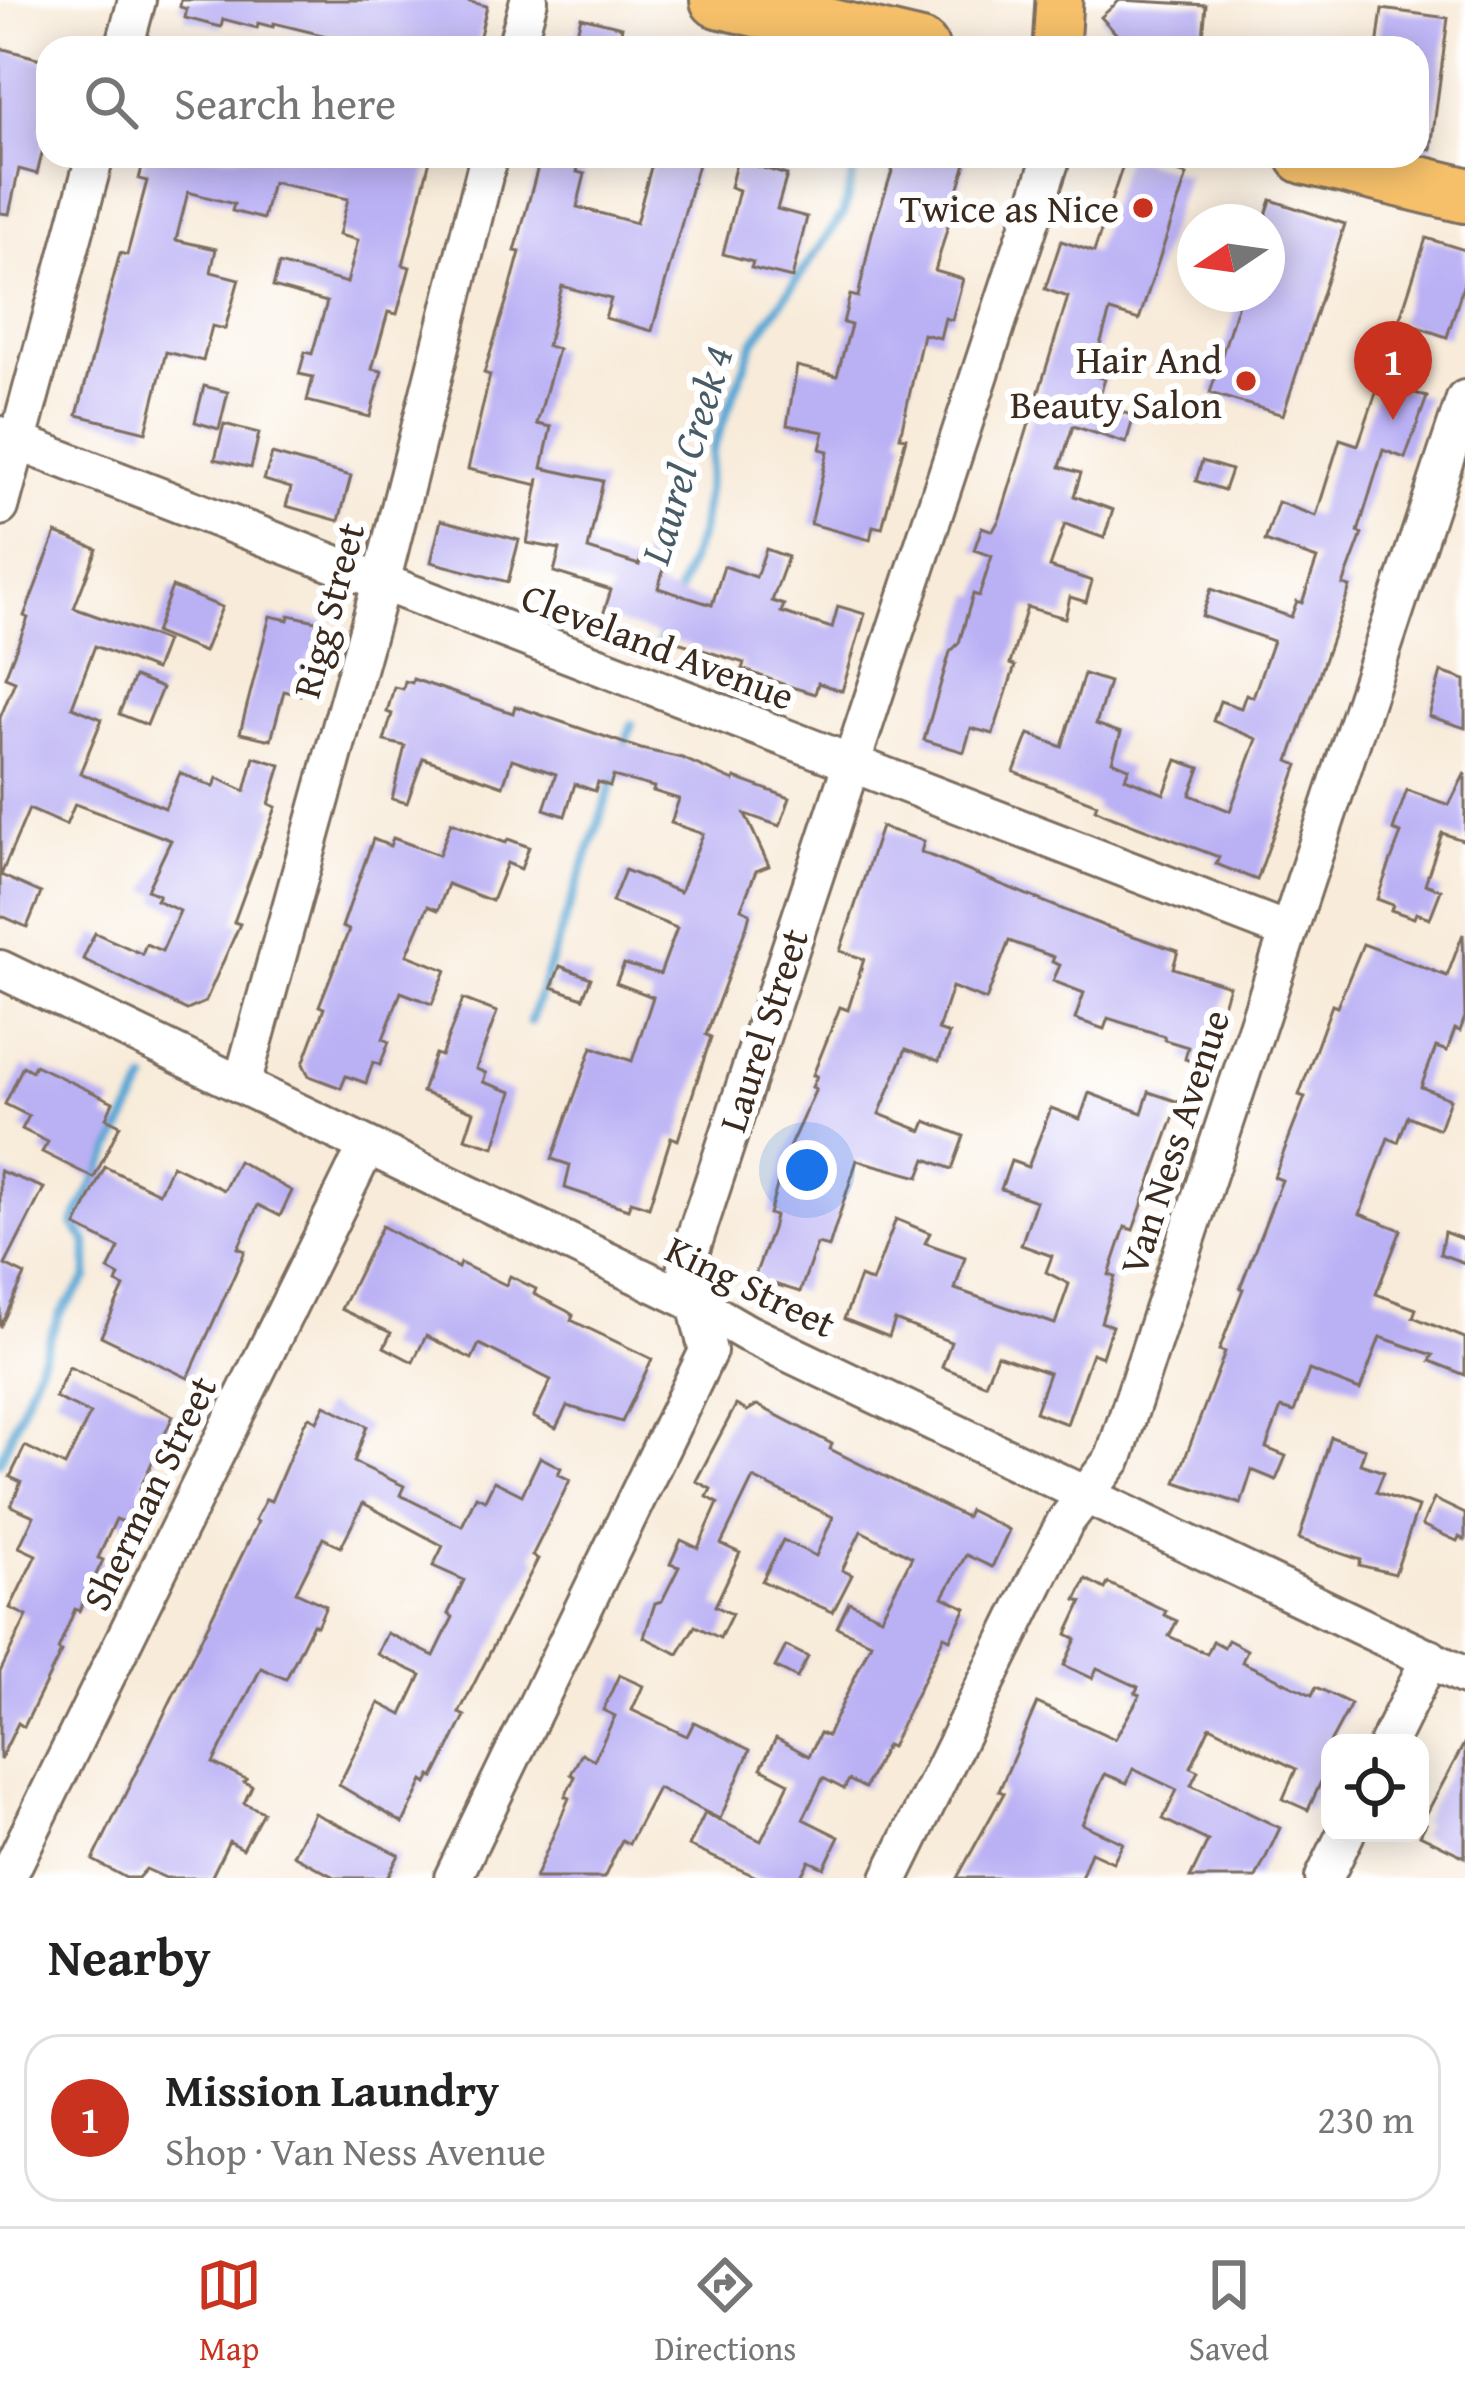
<!DOCTYPE html>
<meta charset="utf-8">
<style>
:root{--surface:#fff;--page:#f6f6f6;--text:#222;--muted:#767676;--line:#e0e0e0;--accent:#c8321e}
body{margin:0;font-family:"Gentium Book Plus",serif;background:var(--page);color:var(--text)}
.controls{position:absolute;right:36px;bottom:36px;display:grid;overflow:hidden;border-radius:24px;box-shadow:0 6px 30px #0003}
.controls button{width:108px;height:108px;display:grid;place-items:center;padding:0;border:0;border-bottom:3px solid var(--line);background:var(--surface);color:var(--text);font:60px sans-serif}
.compass{position:absolute;left:1177px;top:204px;width:108px;height:108px;border-radius:50%;background:var(--surface);box-shadow:0 6px 30px #0003;rotate:257deg}
.you{position:absolute;left:807px;top:1170px;width:42px;height:42px;margin:-30px;border:9px solid #fff;border-radius:50%;background:#1a73e8;box-shadow:0 0 0 18px #1a73e833}
.badge{display:grid;place-items:center;width:78px;height:78px;border-radius:50%;background:var(--accent);color:#fff;font-size:39px;font-weight:700}
.pin{position:absolute;translate:-50% -99px;filter:drop-shadow(0 3px 6px #0008)}
.pin::after{content:'';position:absolute;top:63px;width:42px;height:36px;background:inherit;clip-path:polygon(0 0,100% 0,50% 100%)}
.list{margin:0;padding:0;list-style:none}
h2{display:flex;justify-content:space-between;align-items:center;height:156px;margin:0;padding:0 48px;font-size:51px}
h2 small{font-size:39px;font-weight:400;color:var(--muted)}
.list li{display:grid;grid-template-columns:78px 1fr auto;gap:36px;align-items:center;box-sizing:border-box;height:168px;margin:0 24px 24px;padding:0 24px;border:3px solid var(--line);border-radius:36px}
.list b{display:block;font-size:45px;white-space:nowrap}
.list p{margin:0;font-size:39px;white-space:nowrap;color:var(--muted)}
.list em{font-size:39px;font-style:normal;color:var(--muted)}
.icon{flex:none;width:66px;height:66px;fill:none;stroke:currentColor;stroke-width:2;stroke-linecap:round;stroke-linejoin:round}
.map{position:relative;flex:none;width:1465px;height:1878px;overflow:hidden}
.search{position:absolute;background:var(--surface);box-shadow:0 6px 30px #0003;left:36px;right:36px;top:36px;height:132px;display:flex;align-items:center;gap:30px;box-sizing:border-box;padding:0 42px;border-radius:36px;color:var(--muted);font-size:45px}
.sheet{height:348px;background:var(--surface)}
nav{display:flex;justify-content:space-around;align-items:center;box-sizing:border-box;height:168px;border-top:3px solid var(--line);background:var(--surface);font-size:33px;color:var(--muted)}
nav a{display:grid;justify-items:center;gap:6px}
nav .on{color:var(--accent)}
.map>svg:first-child{display:block}
.lines{fill:none;stroke-linecap:round;stroke-linejoin:round}
.stream{stroke:#5ba8d4;stroke-width:9}
.building{fill:#bab0f4}
.minor-casing{stroke:#7d6e5f;stroke-width:42}
.major-casing{stroke:#7d6e5f;stroke-width:51}
.highway-casing{stroke:#7d6e5f;stroke-width:60}
.minor{stroke:#fff;stroke-width:36}
.major{stroke:#f6c06b;stroke-width:45}
.highway{stroke:#f6c06b;stroke-width:54}
.poi-dot{fill:#c8321e;stroke:#fff;stroke-width:4.5}
.labels{text-anchor:middle;stroke-width:12;stroke-linejoin:round;paint-order:stroke}
.poi-label{font-size:39px;fill:#3b2a1e;stroke:#fff;text-anchor:end}
.street-label{font-size:39px;fill:#3b2a1e;stroke:#fff}
.water-label{font-size:42px;font-style:italic;fill:#485c67;stroke:#fff}
</style>
<div class="map">
<svg width="1465" height="1878" viewBox="0 0 1465 1878">
<rect width="100%" height="100%" fill="#fff"/>
<filter id="ink" filterUnits="userSpaceOnUse"><feTurbulence type="fractalNoise" baseFrequency=".00833" numOctaves="2"/><feDisplacementMap in="SourceGraphic" scale="24" xChannelSelector="R" yChannelSelector="G"/><feConvolveMatrix kernelMatrix="1 2 1 2 8 2 1 2 1" color-interpolation-filters="sRGB"/></filter>
<filter id="wash" filterUnits="userSpaceOnUse"><feTurbulence type="fractalNoise" baseFrequency=".004" numOctaves="4" result="noise"/><feDisplacementMap in="SourceGraphic" scale="48" xChannelSelector="R" yChannelSelector="G"/><feGaussianBlur stdDeviation="2.7" result="paint"/><feColorMatrix in="noise" values="0 0 0 0 0 0 0 0 0 0 0 0 0 0 0 0 0 1.4 0 .05"/><feComposite in="paint" operator="in"/></filter>
<g filter="url(#wash)">
<rect width="100%" height="100%" fill="#f8ebd9"/>
<g class="lines">
<g class="stream">
<polyline points="674,604 701,531 712,451 754,341 843,214 858,156"/>
<polyline points="656,654 664,631"/>
<polyline points="623,750 632,724"/>
<polyline points="530,1022 618,766"/>
<polyline points="0,1462 59,1315 87,1278 87,1242 73,1224 146,1081"/>
</g>
</g>
<g id="blocks">
<g class="building">
<polygon points="181,0 462,0 487,6 477,48 332,48 335,38 274,23 273,27 258,23 257,28 223,19 221,27 185,18 187,9 180,7"/>
<polygon points="1120,0 1206,5 1202,48 1120,38 1101,17"/>
<polygon points="1382,9 1448,18 1431,149 1417,148 1417,48 1377,48"/>
<polygon points="581,17 622,27 617,48 573,48"/>
<polygon points="0,48 48,61 48,105 41,132 47,133 37,174 19,169 9,214 0,213"/>
<polygon points="145,156 431,156 403,265 410,267 397,314 388,312 372,369 382,371 370,417 307,401 313,377 299,374 305,352 312,354 327,302 273,287 279,264 347,283 358,240 339,235 348,199 272,182 263,219 232,211 234,204 188,192 176,240 216,249 211,272 239,279 225,329 212,326 203,361 166,352 146,432 77,415 120,253 127,255 147,181 139,179"/>
<polygon points="541,156 581,156 577,172 585,174 577,207 636,223 654,156 698,164 652,331 605,318 611,299 562,286 547,346 558,349 537,424 551,427 542,468 603,481 588,549 639,565 642,554 666,562 658,588 712,605 724,566 756,577 766,549 788,557 772,601 784,605 781,612 832,628 838,606 865,614 842,691 818,683 815,694 788,686 742,669 744,663 602,618 611,590 554,572 560,549 527,543 539,478 538,485 468,469 490,375 484,373 508,296 520,252 515,251"/>
<polygon points="897,156 968,156 935,271 963,279 952,320 945,318 940,338 923,334 900,437 906,438 882,528 873,526 870,540 811,524 828,451 820,449 824,432 787,425 797,366 837,376 851,325 843,323 850,295 858,297 872,233"/>
<polygon points="1126,156 1187,175 1139,320 1110,311 1091,375 1105,379 1097,404 1134,416 1126,443 1073,426 1060,467 1081,473 1074,496 1113,510 1104,538 1065,524 1050,567 1092,581 1086,602 1070,597 1065,618 1027,607 1010,664 1015,666 993,734 971,728 964,752 924,740 950,652 959,643 973,594 979,596 992,556 974,550 982,527 993,531 1000,518 1068,297 1045,289 1061,241 1094,252"/>
<polygon points="737,160 787,175 777,209 807,217 792,278 751,268 753,262 723,254 739,190 730,187"/>
<polygon points="1271,200 1345,224 1283,415 1210,393 1241,294 1267,294 1267,212"/>
<polygon points="1426,238 1465,250 1465,280 1447,337 1399,321"/>
<polygon points="1380,381 1427,397 1405,458 1383,450 1358,532 1362,534 1343,585 1350,587 1289,761 1298,765 1257,880 1216,864 1219,857 1108,815 1095,809 1097,804 1014,772 1029,734 1062,747 1084,674 1109,682 1096,724 1121,733 1112,761 1129,768 1125,778 1164,794 1177,760 1200,768 1190,795 1230,811 1257,739 1213,721 1220,701 1241,708 1246,694 1253,697 1273,641 1202,616 1211,589 1291,617 1297,601 1302,603 1317,559 1265,541 1278,502 1316,516 1340,439 1358,445"/>
<polygon points="204,386 228,392 219,429 195,422"/>
<polygon points="224,424 259,433 251,468 215,459"/>
<polygon points="272,454 351,476 339,521 286,506 291,488 264,480"/>
<polygon points="1202,461 1231,470 1224,490 1196,481"/>
<polygon points="441,520 519,540 508,582 431,562"/>
<polygon points="56,533 97,549 74,608 166,641 155,670 95,646 72,707 102,719 80,773 165,808 180,773 214,787 217,778 245,791 254,757 281,765 269,804 276,807 234,922 240,924 205,1002 187,1010 83,959 95,933 142,954 146,944 162,951 180,911 156,900 159,895 147,890 171,840 75,804 66,825 29,809 1,875 41,893 27,927 0,915 0,718 15,681 5,677 28,618 24,616"/>
<polygon points="172,587 222,607 204,652 155,633"/>
<polygon points="289,615 325,623 317,656 310,654 300,695 284,691 271,740 240,733 270,616 288,620"/>
<polygon points="1441,672 1465,680 1465,728 1429,716"/>
<polygon points="134,677 162,688 147,725 119,714"/>
<polygon points="413,679 513,713 515,706 641,749 682,758 734,781 735,778 790,798 780,826 745,814 769,866 756,871 741,909 750,913 747,925 706,1035 711,1037 678,1140 671,1137 649,1207 631,1201 628,1209 565,1188 570,1165 552,1159 592,1047 632,1061 653,997 616,983 624,964 660,974 677,928 612,902 625,870 680,892 703,834 671,823 679,799 653,791 654,787 613,776 610,786 598,782 595,791 575,784 565,816 544,809 556,774 512,759 503,786 423,758 407,803 392,799 405,746 384,741 392,714 387,712 394,687 403,689 405,681 412,683"/>
<polygon points="1465,773 1465,841 1442,833 1425,884 1441,890 1430,918 1416,913 1414,918 1391,910 1393,905 1377,899 1401,833 1393,830 1407,790 1449,805"/>
<polygon points="451,822 506,843 508,839 529,847 521,869 507,863 492,901 448,884 438,910 428,906 407,955 446,970 432,1004 401,992 383,1039 389,1042 380,1065 373,1062 366,1083 346,1076 341,1088 309,1076 303,1064 324,1008 319,1006 349,930 342,927 373,839 390,846 393,838 439,855"/>
<polygon points="881,827 924,841 921,852 1104,926 1178,951 1173,968 1229,986 1213,1037 1219,1040 1210,1068 1185,1059 1188,1047 1165,1040 1164,1036 1108,1018 1104,1029 1075,1019 1084,993 1053,981 1060,965 1052,962 1054,957 1009,941 986,1000 952,987 938,1030 949,1034 939,1061 906,1049 879,1114 922,1131 926,1121 964,1136 952,1169 926,1159 919,1177 857,1160 829,1247 817,1244 800,1292 754,1278 772,1229 775,1216 769,1214 786,1154 816,1089 812,1087 817,1076 813,1075 840,1007 848,1010 864,959 840,951"/>
<polygon points="1463,934 1465,1017 1460,1031 1455,1029 1447,1051 1436,1047 1421,1087 1450,1099 1439,1129 1408,1116 1398,1142 1388,1138 1360,1214 1401,1230 1376,1294 1416,1309 1413,1317 1465,1338 1465,1375 1430,1361 1433,1355 1380,1337 1360,1390 1309,1370 1294,1412 1281,1408 1266,1448 1286,1456 1276,1480 1252,1470 1241,1504 1176,1482 1225,1352 1219,1350 1243,1289 1240,1288 1282,1180 1274,1177 1305,1097 1299,1095 1332,1005 1337,1007 1363,944 1447,976"/>
<polygon points="560,966 591,978 583,998 552,987"/>
<polygon points="463,999 497,1012 476,1069 486,1073 483,1082 512,1092 494,1147 465,1138 474,1112 422,1092 435,1054 441,1056"/>
<polygon points="35,1065 113,1102 106,1118 120,1125 94,1178 42,1152 48,1142 22,1129 29,1116 5,1104 23,1066 32,1071"/>
<polygon points="1149,1092 1179,1102 1133,1230 1125,1227 1109,1275 1115,1277 1101,1322 1112,1326 1102,1357 1092,1353 1067,1424 1035,1412 1049,1373 997,1355 985,1384 942,1367 951,1342 895,1320 889,1337 844,1319 860,1277 872,1282 896,1219 930,1233 925,1243 965,1257 955,1289 1055,1324 1069,1284 1046,1272 1052,1256 1021,1245 1036,1201 1001,1189 1011,1161 1028,1167 1051,1108 1080,1119 1089,1093 1142,1113"/>
<polygon points="238,1161 292,1191 280,1216 258,1205 238,1248 245,1251 243,1256 188,1378 101,1336 124,1287 116,1283 119,1276 108,1270 119,1248 76,1226 105,1167 159,1193 172,1165 224,1190"/>
<polygon points="0,1171 44,1188 5,1265 25,1275 0,1327"/>
<polygon points="382,1226 458,1268 460,1263 506,1285 510,1276 536,1289 534,1294 567,1311 573,1315 571,1320 652,1359 622,1422 567,1406 556,1428 533,1417 551,1380 479,1344 472,1359 426,1336 413,1362 384,1347 391,1333 341,1309"/>
<polygon points="1444,1232 1465,1240 1465,1263 1440,1254"/>
<polygon points="69,1367 173,1416 140,1489 145,1491 131,1525 116,1519 98,1558 103,1560 79,1611 75,1609 58,1650 61,1652 24,1727 18,1723 0,1760 0,1672 27,1616 10,1608 36,1555 19,1547 34,1516 11,1506 21,1482 10,1477 25,1446 65,1466 90,1414 55,1397"/>
<polygon points="325,1405 367,1426 354,1462 404,1486 400,1495 462,1526 476,1496 485,1500 494,1481 522,1495 540,1457 561,1468 558,1474 570,1480 532,1556 538,1559 459,1713 465,1716 434,1778 431,1776 427,1784 423,1781 403,1823 339,1785 379,1703 402,1715 421,1675 377,1654 387,1633 434,1656 453,1617 448,1614 464,1580 433,1566 443,1546 363,1503 341,1547 323,1538 296,1592 326,1606 317,1626 313,1624 286,1679 261,1668 213,1763 246,1779 244,1782 252,1786 244,1803 263,1812 243,1849 229,1841 211,1878 166,1878 146,1869 138,1878 126,1878 93,1860 258,1522 255,1520 266,1499 271,1501 304,1424 309,1417 317,1421"/>
<polygon points="736,1405 747,1411 757,1405 832,1444 830,1449 966,1517 969,1510 1009,1530 992,1567 966,1555 943,1597 966,1608 950,1639 944,1636 891,1747 886,1745 865,1788 849,1780 844,1789 823,1778 803,1819 839,1837 824,1868 809,1861 800,1878 759,1878 689,1846 705,1813 761,1841 789,1783 761,1768 776,1738 809,1756 820,1733 827,1736 871,1643 837,1627 849,1602 881,1617 912,1557 861,1531 842,1570 852,1575 833,1612 762,1581 783,1540 816,1556 833,1517 753,1478 721,1544 740,1553 715,1606 732,1614 720,1638 695,1626 678,1654 644,1637 655,1603 662,1601 679,1567 670,1564 681,1540 698,1548 718,1503 707,1497 711,1489 696,1481"/>
<polygon points="1331,1437 1365,1449 1360,1464 1384,1472 1376,1492 1418,1507 1395,1574 1359,1565 1361,1560 1299,1539"/>
<polygon points="1434,1499 1465,1514 1465,1540 1459,1537 1457,1541 1422,1525"/>
<polygon points="1086,1579 1105,1589 1108,1583 1166,1611 1164,1615 1177,1621 1169,1636 1207,1654 1213,1641 1224,1647 1228,1640 1247,1650 1242,1662 1312,1695 1316,1687 1351,1704 1330,1743 1330,1762 1308,1810 1283,1799 1296,1769 1210,1726 1191,1767 1198,1771 1191,1785 1280,1828 1256,1878 1190,1878 1208,1841 1163,1819 1177,1790 1133,1769 1127,1783 1105,1774 1082,1824 1123,1843 1113,1862 1091,1852 1081,1878 957,1878 1004,1793 999,1791 1037,1703 1115,1739 1140,1695 1135,1693 1138,1687 1097,1668 1092,1678 1064,1665 1076,1639 1067,1634 1082,1602 1076,1600"/>
<polygon points="786,1646 808,1657 797,1678 775,1667"/>
<polygon points="619,1675 643,1686 632,1710 687,1736 694,1722 750,1750 720,1819 658,1788 629,1844 622,1840 604,1878 535,1878 569,1798 565,1796 575,1777 571,1774 582,1753 594,1760 615,1716 603,1710"/>
<polygon points="1465,1742 1465,1857 1420,1835 1426,1824 1422,1822"/>
<polygon points="314,1813 399,1855 387,1878 336,1878 293,1855"/>
</g>
</g>
</g>
<g filter="url(#ink)">
<use href="#blocks" fill-opacity="0" stroke="#7d6e5f" stroke-width="3"/>
<g class="lines">
<defs>
<g id="minor">
<polyline points="124,48 137,0"/>
<polyline points="516,48 529,0"/>
<polyline points="0,435 1287,931"/>
<polyline points="0,507 95,156"/>
<polyline points="0,969 697,1304 747,1333 1465,1676"/>
<polyline points="242,1084 381,583 489,156"/>
<polyline points="1388,1743 1430,1658"/>
<polyline points="7,1878 367,1146"/>
<polyline points="453,1878 708,1351 686,1265 1052,156"/>
<polyline points="890,1878 1065,1522 1114,1458 1465,399"/>
<polyline points="1324,1878 1346,1833"/>
</g>
<polyline id="major" points="1056,48 1059,0"/>
<g id="highway">
<polyline points="718,0 921,48"/>
<polyline points="1304,156 1465,195"/>
</g>
</defs>
<use href="#minor" class="minor-casing"/>
<use href="#major" class="major-casing"/>
<use href="#highway" class="highway-casing"/>
<use href="#minor" class="minor"/>
<use href="#major" class="major"/>
<use href="#highway" class="highway"/>
</g>
</g>
<g class="poi-dot">
<circle cx="1143" cy="208" r="12"/>
<circle cx="1246" cy="381" r="12"/>
</g>
<g class="labels">
<g class="poi-label">
<text x="1119" y="222">Twice as Nice</text>
<text x="1222" y="373">Hair And<tspan x="1222" dy="45">Beauty Salon</tspan></text>
</g>
<g class="street-label">
<text transform="translate(328 610) rotate(-75)" y="14">Rigg Street</text>
<text transform="translate(658 646) rotate(21)" y="14">Cleveland Avenue</text>
<text transform="translate(763 1030) rotate(-72)" y="14">Laurel Street</text>
<text transform="translate(1174 1142) rotate(-72)" y="14">Van Ness Avenue</text>
<text transform="translate(751 1286) rotate(26)" y="14">King Street</text>
<text transform="translate(149 1493) rotate(-64)" y="14">Sherman Street</text>
</g>
<g class="water-label">
<text transform="translate(686 455) rotate(-73)" y="15">Laurel Creek 4</text>
</g>
</g>
</svg>
<div class="controls">
<button><svg class="icon" aria-label="locate" viewBox="0 0 24 24"><circle cx="12" cy="12" r="6"/><path d="M12 2v4M12 18v4M2 12h4M18 12h4"/></svg></button>
</div>
<svg class="compass" viewBox="-18 -18 36 36"><path d="M0-13l5 13h-10z" fill="#e53935"/><path d="M0 13l5-13h-10z" fill="#767676"/></svg>
<div class="you"></div>
<div class="pin badge" style="left:1393px;top:420px">1</div>
<div class="search"><svg class="icon" aria-label="search" viewBox="0 0 24 24"><circle cx="10" cy="10" r="6"/><path d="M15 15l6 6"/></svg>Search here</div>
</div>
<section class="sheet">
<h2>Nearby<small></small></h2>
<ul class="list">
<li><span class="badge">1</span><div><b>Mission Laundry</b><p>Shop · Van Ness Avenue</p></div><em>230 m</em></li>
</ul>
</section>
<nav>
<a class="on"><svg class="icon" aria-label="map" viewBox="0 0 24 24"><path d="M3 6l6-2 6 2 6-2v14l-6 2-6-2-6 2zM9 4v14M15 6v14"/></svg>Map</a>
<a><svg class="icon" aria-label="directions" viewBox="0 0 24 24"><path d="M12 3l9 9-9 9-9-9zM9 14v-3h6M13 9l2 2-2 2"/></svg>Directions</a>
<a><svg class="icon" aria-label="saved" viewBox="0 0 24 24"><path d="M7 4h10v16l-5-4-5 4z"/></svg>Saved</a>
</nav>
